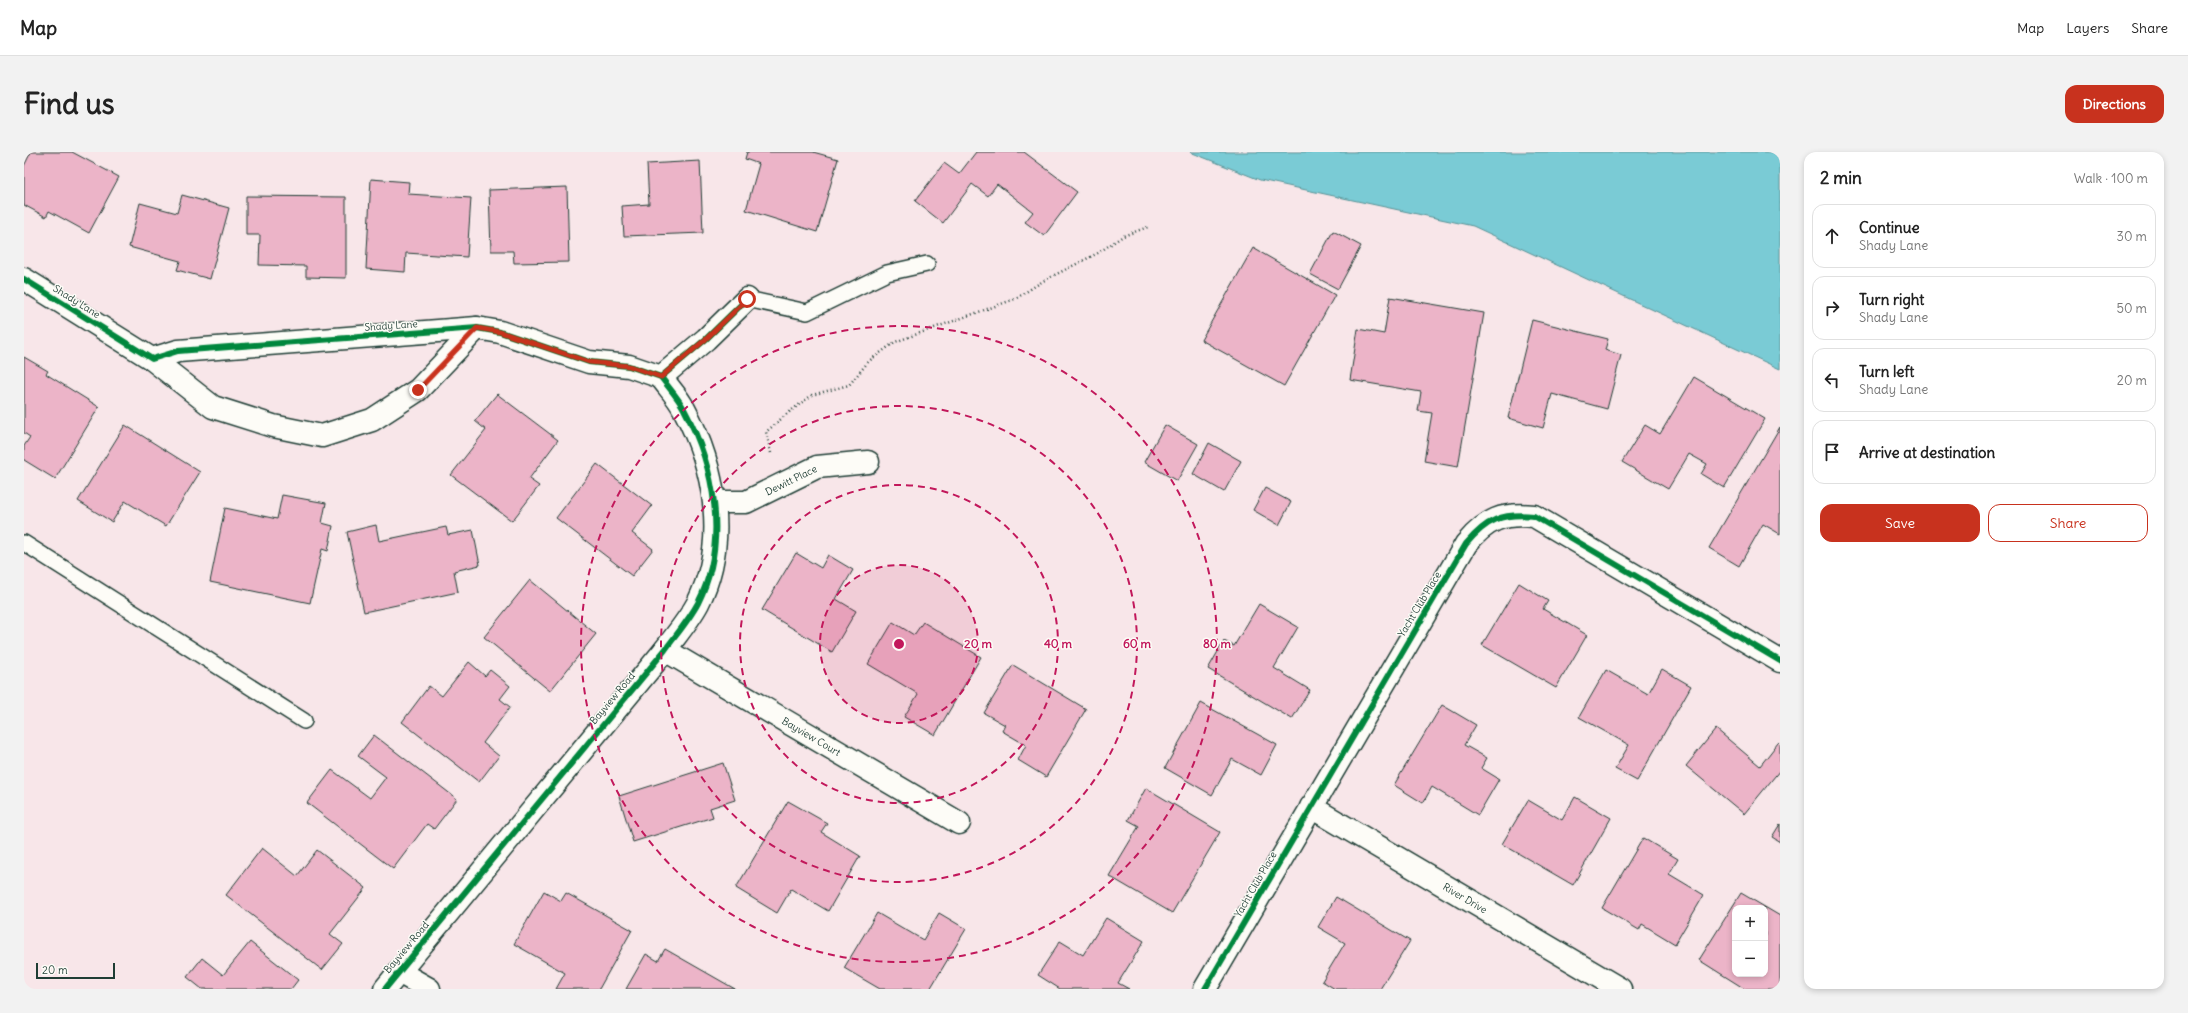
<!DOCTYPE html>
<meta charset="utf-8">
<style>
:root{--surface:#fff;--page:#f2f2f2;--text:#222;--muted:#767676;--line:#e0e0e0;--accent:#c8321e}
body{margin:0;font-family:Delius,sans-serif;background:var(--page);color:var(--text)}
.controls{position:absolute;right:12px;bottom:12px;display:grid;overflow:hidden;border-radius:8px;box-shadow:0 2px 6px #0003}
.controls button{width:36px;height:36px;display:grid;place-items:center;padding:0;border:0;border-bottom:1px solid var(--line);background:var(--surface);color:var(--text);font:20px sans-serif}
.scale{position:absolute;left:12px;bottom:10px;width:79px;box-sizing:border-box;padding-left:4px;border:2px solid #1f3d34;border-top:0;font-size:11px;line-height:14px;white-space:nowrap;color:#1f3d34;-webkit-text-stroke:3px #fdfcf7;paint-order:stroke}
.stop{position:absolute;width:12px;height:12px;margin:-9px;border:3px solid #c8321e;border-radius:50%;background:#fff}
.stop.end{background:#c8321e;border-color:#fff;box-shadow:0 1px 4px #0008}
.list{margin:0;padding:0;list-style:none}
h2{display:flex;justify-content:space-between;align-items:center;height:52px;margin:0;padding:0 16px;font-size:17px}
h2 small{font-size:13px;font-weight:400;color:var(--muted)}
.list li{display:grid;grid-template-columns:26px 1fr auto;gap:12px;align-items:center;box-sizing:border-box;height:64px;margin:0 8px 8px;padding:0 8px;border:1px solid var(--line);border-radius:12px}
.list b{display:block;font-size:15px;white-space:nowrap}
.list p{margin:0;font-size:13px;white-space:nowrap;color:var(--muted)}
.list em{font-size:13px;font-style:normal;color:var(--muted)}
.actions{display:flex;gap:8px;padding:12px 16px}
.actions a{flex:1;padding:9px 0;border:1px solid var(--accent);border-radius:12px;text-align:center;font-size:14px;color:var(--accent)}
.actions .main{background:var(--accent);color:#fff}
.icon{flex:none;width:22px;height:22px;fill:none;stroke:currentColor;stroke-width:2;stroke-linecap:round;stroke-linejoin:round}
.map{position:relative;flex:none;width:1756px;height:837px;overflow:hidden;border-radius:12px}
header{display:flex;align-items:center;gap:24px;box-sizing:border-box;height:56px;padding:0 20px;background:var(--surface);border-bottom:1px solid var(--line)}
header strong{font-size:19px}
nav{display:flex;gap:22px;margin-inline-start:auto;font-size:14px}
.intro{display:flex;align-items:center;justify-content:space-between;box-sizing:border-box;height:96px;padding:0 24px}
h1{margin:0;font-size:28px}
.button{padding:10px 18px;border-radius:12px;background:var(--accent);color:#fff;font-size:14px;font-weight:700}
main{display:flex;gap:24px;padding:0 24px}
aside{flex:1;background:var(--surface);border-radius:12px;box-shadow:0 2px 6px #0003}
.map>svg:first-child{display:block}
.water{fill:#7acbd5;stroke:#569295}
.building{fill:#ecb4c8;stroke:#1f3d34;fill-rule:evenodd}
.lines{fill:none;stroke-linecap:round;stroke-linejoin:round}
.lane-casing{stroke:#1f3d34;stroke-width:18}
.street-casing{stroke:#1f3d34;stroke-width:25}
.path{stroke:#1f3d34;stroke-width:2.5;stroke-dasharray:1 3;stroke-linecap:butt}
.lane{stroke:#fdfcf7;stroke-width:15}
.street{stroke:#fdfcf7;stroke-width:22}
.cycleway-casing{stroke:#fdfcf7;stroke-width:8}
.cycleway{stroke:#00873e;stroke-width:6}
.route{stroke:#c8321e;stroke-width:5}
.ring{fill:none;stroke:#c2185b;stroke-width:2;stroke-dasharray:7 5}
.labels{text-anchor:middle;stroke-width:3;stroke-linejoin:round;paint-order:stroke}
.street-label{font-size:10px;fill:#1f3d34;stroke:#fdfcf7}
.centre{fill:#c2185b;stroke:#fdfcf7;stroke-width:2}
.ring-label{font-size:12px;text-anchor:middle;font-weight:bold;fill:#c2185b;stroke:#fdfcf7;stroke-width:3;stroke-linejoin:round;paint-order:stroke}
</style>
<header>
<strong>Map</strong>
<nav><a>Map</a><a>Layers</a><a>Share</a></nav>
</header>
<div class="intro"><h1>Find us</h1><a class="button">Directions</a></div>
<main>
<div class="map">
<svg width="1756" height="837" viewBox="0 0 1756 837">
<rect width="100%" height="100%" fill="#f8e6e9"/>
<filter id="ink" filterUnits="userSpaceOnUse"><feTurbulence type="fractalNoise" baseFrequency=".025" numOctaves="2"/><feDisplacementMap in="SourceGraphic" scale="8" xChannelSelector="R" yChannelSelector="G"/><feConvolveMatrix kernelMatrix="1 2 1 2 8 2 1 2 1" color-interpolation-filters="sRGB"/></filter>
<g filter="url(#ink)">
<polygon class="water" points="1166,0 1756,0 1756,217 1449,74 1236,28"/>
<g class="building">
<polygon points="7,0 48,0 95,25 65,81 25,59 22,65 0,53 0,14"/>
<polygon points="723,0 789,0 814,7 793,80 722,58 735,12 721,7"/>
<polygon points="952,0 1000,0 1053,40 1020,84 1001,70 1009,60 973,32 964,44 948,32 919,71 891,49 920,11 935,22"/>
<polygon points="676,9 679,81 600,84 598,54 625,52 623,12"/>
<polygon points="347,27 385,30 384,42 447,46 443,105 382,101 381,120 342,117"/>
<polygon points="543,35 545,110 490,111 489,99 467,99 465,38"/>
<polygon points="158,43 205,56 186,127 153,118 156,109 105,95 116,51 153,61"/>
<polygon points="222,44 322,45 322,126 282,125 282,114 235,113 236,83 222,83"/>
<polygon points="1309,79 1337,94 1314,137 1286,122"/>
<polygon points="1229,96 1311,143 1260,234 1177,188"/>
<polygon points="1366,145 1460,161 1434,315 1400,309 1408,261 1394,259 1397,240 1326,228 1334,177 1360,182"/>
<polygon points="1508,168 1584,187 1581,198 1597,203 1583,257 1528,242 1519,276 1484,266"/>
<polygon points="0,205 24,219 22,222 75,255 31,327 0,308 0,294 6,285 0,281"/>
<polygon points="1670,225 1741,267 1700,336 1677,322 1683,312 1665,302 1644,337 1598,310 1621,273 1636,282"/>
<polygon points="473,242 534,288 505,327 515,334 488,369 427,323 462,278 451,269"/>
<polygon points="101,273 176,320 142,374 101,349 88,370 54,349"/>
<polygon points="1141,273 1174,292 1153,329 1120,310"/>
<polygon points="1756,275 1756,382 1739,372 1715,414 1685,396"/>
<polygon points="1185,291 1217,309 1200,340 1169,322"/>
<polygon points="573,312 628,354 608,381 629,397 608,424 532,366"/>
<polygon points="1241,336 1267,350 1255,373 1229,358"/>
<polygon points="258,343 302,351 298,371 309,374 304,399 298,397 286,451 186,430 201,356 253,367"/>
<polygon points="352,373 355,389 422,375 424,383 449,378 456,413 430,419 434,440 340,460 323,380"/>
<polygon points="772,401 797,416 804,403 829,418 812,447 832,459 808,500 738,458"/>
<polygon points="506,428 572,482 526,539 460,485"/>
<polygon points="1495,431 1524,449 1519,457 1563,483 1532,536 1458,493"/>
<polygon points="1235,452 1274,475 1250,516 1286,538 1268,567 1184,517 1200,489 1210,494"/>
<polygon points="869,470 890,483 899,470 957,505 911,583 880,565 894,542 844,512"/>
<polygon points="445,510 461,524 466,518 486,534 476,547 486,555 459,591 475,604 455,630 378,570 405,534 418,544"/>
<polygon points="989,513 1062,557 1022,625 994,608 1002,593 978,579 981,573 960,561"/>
<polygon points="1638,517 1667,534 1613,629 1591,617 1605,593 1555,565 1582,518 1624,542"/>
<polygon points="1177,551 1253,593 1237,623 1208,607 1188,643 1141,616"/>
<polygon points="1418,553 1452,573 1440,593 1463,606 1457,616 1475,627 1454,663 1408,635 1399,651 1370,633"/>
<polygon points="1692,577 1736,614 1754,591 1756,593 1756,618 1720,662 1662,614"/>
<polygon points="350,583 433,647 410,677 403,672 369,717 283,651 308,618 346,646 362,625 334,604"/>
<polygon points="699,611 711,648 686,656 689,665 609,690 595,644"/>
<polygon points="1122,636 1196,680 1148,761 1085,724 1115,674 1104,668"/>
<polygon points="1551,645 1587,666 1549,733 1478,692 1504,648 1538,668"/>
<polygon points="764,649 803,671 797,680 836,704 804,759 767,737 753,761 712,736"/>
<polygon points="1756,672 1756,690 1748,685"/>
<polygon points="1619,686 1654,707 1645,722 1680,743 1651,792 1618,772 1615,778 1578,756"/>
<polygon points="238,696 273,724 293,698 342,736 306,782 319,792 298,818 202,743"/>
<polygon points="520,739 537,749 542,741 608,778 575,837 532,837 541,821 490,792"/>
<path d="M1717,741L1756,764V837H1721L1675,808ZM1711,756H1741V822H1711Z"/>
<polygon points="1312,745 1386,789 1356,837 1311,837 1298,829 1321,791 1294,775"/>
<polygon points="853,761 899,788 915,761 942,777 906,837 856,837 820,816"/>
<polygon points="1082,766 1120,789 1094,831 1105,837 1036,837 1014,823 1036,789 1059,803"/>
<polygon points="226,790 274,828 267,837 178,837 163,825 178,806 199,823"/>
<polygon points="641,797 711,837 602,837 622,802 634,809"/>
</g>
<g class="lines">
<defs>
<g id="lane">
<polyline points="723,147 783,160 863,121 903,112"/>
<polyline points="0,391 280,569"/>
</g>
<g id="street">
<polyline points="0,127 128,207 154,199 453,176 476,180 565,210 605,214 637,225 682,187 723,147"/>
<polyline points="128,207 189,255 249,274 298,284 348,268 394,238 453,176"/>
<path id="s1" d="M691,350H722L793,315L844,310"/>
<path id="s2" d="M641,498L935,671"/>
<path id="s3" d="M1287,655L1596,837"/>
<polyline points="375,820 405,837"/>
<path d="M361,837L641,498C652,483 665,468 674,451C705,390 691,315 660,257C654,245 644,235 637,225"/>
<path d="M1181,837L1442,392C1463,367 1478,361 1510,364L1756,509"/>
</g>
</defs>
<use href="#lane" class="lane-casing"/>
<use href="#street" class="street-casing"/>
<polyline class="path" points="747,301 742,280 764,261 788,243 825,233 845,209 871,190 991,147 1019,129 1074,101 1099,84 1124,75"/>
<use href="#lane" class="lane"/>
<use href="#street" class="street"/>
<defs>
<g id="cycleway">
<polyline points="0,127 128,207 154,199 453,176 476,180 565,210 605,214 637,225 682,187 723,147"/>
<path d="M361,837L641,498C652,483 665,468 674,451C705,390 691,315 660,257C654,245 644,235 637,225"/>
<path d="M1181,837L1442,392C1463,367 1478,361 1510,364L1756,509"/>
</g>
</defs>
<use href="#cycleway" class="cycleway-casing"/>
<use href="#cycleway" class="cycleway"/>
</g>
</g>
<g class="lines" filter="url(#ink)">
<polyline class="route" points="394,238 453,176 476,180 565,210 605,214 637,225 682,187 723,147"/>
</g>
<circle cx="875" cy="492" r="79" fill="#c2185b" fill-opacity=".12"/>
<g class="ring">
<circle cx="875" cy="492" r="79"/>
<circle cx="875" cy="492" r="159"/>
<circle cx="875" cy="492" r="238"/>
<circle cx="875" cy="492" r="318"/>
</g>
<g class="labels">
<g class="street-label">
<text transform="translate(53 149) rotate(32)" y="4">Shady Lane</text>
<text transform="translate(367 173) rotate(-4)" y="4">Shady Lane</text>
<text dy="4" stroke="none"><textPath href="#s1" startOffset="81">Dewitt Place</textPath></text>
<text transform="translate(1395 452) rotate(-59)" y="4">Yacht Club Place</text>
<text transform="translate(588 546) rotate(-50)" y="4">Bayview Road</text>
<text dy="4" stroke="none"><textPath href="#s2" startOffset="170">Bayview Court</textPath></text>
<text transform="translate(1231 732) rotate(-60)" y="4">Yacht Club Place</text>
<text dy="4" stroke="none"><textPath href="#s3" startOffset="179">River Drive</textPath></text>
<text transform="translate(382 795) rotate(-50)" y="4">Bayview Road</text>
</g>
</g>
<circle cx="875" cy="492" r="6" class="centre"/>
<g class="ring-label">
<text x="954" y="496">20 m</text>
<text x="1034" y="496">40 m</text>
<text x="1113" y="496">60 m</text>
<text x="1193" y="496">80 m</text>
</g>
</svg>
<div class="controls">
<button>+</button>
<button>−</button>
</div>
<div class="scale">20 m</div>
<div class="stop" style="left:723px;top:147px"></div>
<div class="stop end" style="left:394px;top:238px"></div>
</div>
<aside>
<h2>2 min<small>Walk · 100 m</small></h2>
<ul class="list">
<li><svg class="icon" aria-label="ahead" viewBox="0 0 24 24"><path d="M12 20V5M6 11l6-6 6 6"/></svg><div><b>Continue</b><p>Shady Lane</p></div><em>30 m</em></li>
<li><svg class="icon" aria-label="right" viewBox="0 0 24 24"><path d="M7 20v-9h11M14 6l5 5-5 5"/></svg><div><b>Turn right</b><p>Shady Lane</p></div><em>50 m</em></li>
<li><svg class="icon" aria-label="left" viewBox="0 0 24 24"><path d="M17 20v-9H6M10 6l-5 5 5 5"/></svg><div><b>Turn left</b><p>Shady Lane</p></div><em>20 m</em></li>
<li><svg class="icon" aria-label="arrive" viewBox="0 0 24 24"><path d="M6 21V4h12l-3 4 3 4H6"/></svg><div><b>Arrive at destination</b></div></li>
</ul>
<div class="actions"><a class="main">Save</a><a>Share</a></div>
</aside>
</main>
